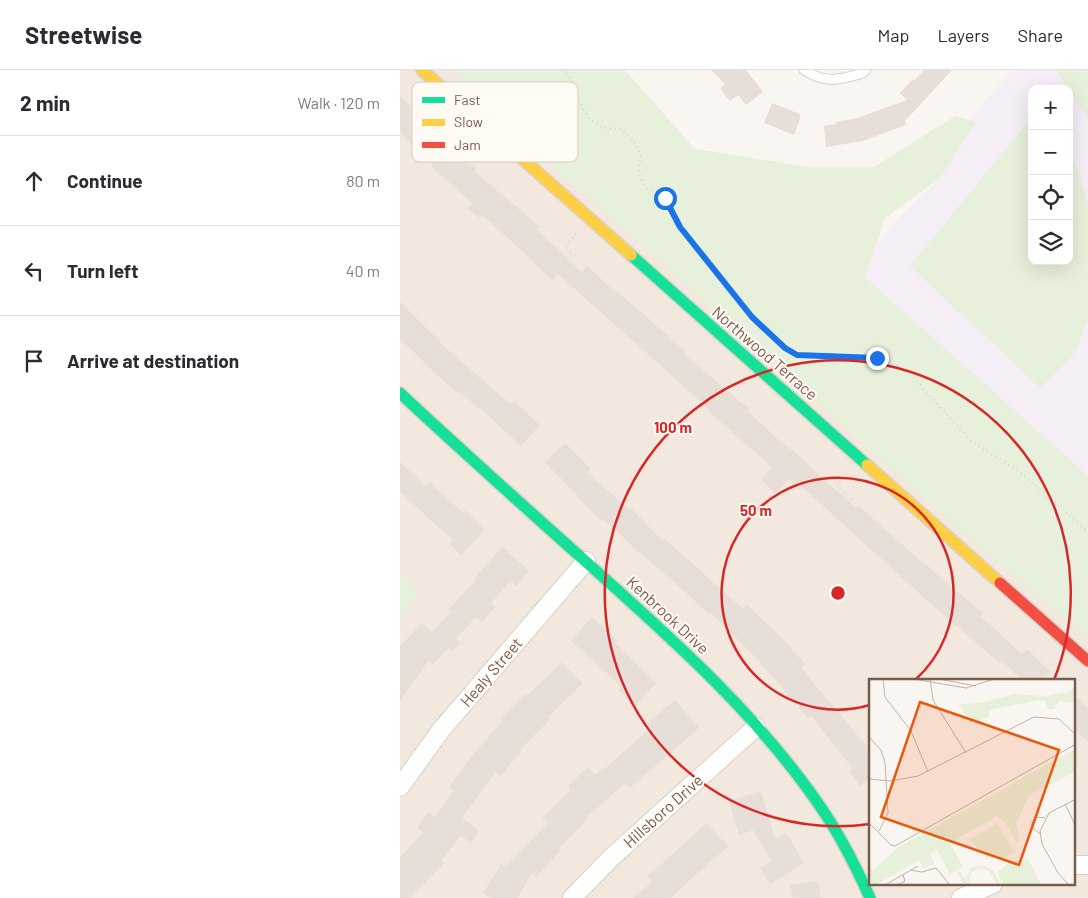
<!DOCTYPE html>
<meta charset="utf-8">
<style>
:root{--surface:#fff;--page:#f7f7f7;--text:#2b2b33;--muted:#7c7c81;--line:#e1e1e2}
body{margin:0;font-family:Barlow,sans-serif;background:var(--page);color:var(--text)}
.controls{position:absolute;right:15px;top:15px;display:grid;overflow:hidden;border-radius:10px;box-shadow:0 5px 20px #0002}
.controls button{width:45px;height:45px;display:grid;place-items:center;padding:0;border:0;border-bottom:1px solid var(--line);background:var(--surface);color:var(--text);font:25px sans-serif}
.stop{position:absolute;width:15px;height:15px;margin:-11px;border:4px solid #1a73e8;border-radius:50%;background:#fff}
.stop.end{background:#1a73e8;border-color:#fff;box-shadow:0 1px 5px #0008}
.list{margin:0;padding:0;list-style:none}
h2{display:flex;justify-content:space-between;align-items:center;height:65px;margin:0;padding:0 20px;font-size:21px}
h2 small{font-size:16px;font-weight:400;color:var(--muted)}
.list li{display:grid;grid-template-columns:32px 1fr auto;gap:15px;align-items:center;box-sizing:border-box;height:90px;padding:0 20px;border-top:1px solid var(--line)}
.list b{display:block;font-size:19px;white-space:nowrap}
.list em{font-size:16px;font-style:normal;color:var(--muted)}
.icon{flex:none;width:28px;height:28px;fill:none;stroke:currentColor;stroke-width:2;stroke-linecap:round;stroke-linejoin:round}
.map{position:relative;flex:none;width:688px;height:828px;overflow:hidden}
header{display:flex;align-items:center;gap:30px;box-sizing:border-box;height:70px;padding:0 25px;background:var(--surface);border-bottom:1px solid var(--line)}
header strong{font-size:24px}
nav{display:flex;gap:28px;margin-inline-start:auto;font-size:18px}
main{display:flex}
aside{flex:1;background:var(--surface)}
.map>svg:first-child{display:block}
.residential{fill:#f2e8de;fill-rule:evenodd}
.education{fill:#f6eef6;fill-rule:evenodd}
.green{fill:#e7f0db}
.building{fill:#e6ded7}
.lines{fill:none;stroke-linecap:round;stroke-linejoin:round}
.lane-casing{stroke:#d7d1cb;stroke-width:11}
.street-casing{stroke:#d7d1cb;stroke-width:20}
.fast-casing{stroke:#d9d2cb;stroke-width:14}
.slow-casing{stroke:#d9d2cb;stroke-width:14}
.jam-casing{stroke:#d9d2cb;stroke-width:14}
.path{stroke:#dcd5d0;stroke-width:2.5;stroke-dasharray:1 4;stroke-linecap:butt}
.lane{stroke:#fefefd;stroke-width:9}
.street{stroke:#fefefd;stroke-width:18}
.fast{stroke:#16e098;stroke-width:11}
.slow{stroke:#ffcf43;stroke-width:11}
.jam{stroke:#f24e42;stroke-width:11}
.route{stroke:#1a73e8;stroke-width:6}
.ring{fill:none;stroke:#d62828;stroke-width:2.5}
.labels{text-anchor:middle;stroke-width:4;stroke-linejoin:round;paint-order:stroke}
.street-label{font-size:16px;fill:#7a5c4d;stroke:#fffaf3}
.inset-road{fill:none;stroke:#c2b3aa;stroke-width:1}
.view{fill:#e8590c;fill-opacity:0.15;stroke:#e8590c;stroke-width:2.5}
.inset-edge{fill:none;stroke:#7a5c4d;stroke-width:2.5}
.key{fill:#fffaf3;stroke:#d7cbc1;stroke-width:1}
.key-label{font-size:14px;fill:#7a5c4d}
.centre{fill:#d62828;stroke:#fffaf3;stroke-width:2.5}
.ring-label{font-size:15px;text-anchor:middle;font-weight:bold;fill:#d62828;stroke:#fffaf3;stroke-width:4;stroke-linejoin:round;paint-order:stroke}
</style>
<header>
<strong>Streetwise</strong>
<nav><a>Map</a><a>Layers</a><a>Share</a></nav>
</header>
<main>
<aside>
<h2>2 min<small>Walk · 120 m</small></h2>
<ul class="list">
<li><svg class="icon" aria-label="ahead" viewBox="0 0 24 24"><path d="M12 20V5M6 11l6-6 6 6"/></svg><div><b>Continue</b></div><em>80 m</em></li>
<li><svg class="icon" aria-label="left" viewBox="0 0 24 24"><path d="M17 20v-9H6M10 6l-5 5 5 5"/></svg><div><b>Turn left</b></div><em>40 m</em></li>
<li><svg class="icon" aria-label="arrive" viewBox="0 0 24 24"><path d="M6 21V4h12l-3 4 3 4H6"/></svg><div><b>Arrive at destination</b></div></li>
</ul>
</aside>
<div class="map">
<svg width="688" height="828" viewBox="0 0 688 828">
<rect width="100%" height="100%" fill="#f9f5f0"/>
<path class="residential" d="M0,0H99L688,541V828H0ZM470,610H674V814H470Z"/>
<path class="education" d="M612,0H688V413L466,216L467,186L492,155L540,108L572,47ZM632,19H669V191H632Z"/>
<g class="green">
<polygon points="52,0 225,0 295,79 409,97 474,97 555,46 576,52 540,108 485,148 465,207 688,406 688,569 549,450 119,66"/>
<polygon points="656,0 688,0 688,49 669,22 669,19 667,19"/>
<polygon points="627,53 632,57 632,191 669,191 669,88 675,93 688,133 688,249 675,283 640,318 510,196"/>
<polygon points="0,500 18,525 0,546"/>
</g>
<g class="building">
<polygon points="311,0 346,0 363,22 346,35 338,25 330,31 320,18 325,14"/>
<polygon points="524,0 552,0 505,51 506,55 463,71 426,77 424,56 437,54 436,52 458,48 507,30 500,23 513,9 514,11"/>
<polygon points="0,26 45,68 44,69 76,99 74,101 140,157 137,160 182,202 187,196 213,220 214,219 240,241 286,282 284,284 349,339 347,341 390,380 391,378 422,408 456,438 458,435 525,495 526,494 557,523 558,522 583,543 580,546 622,584 627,579 651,602 643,610 622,610 602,591 600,593 531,534 401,416 399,419 389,409 375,423 361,409 372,397 308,341 309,339 158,204 152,210 128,188 129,187 82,145 79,148 68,138 72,133 31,96 33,94 0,63"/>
<polygon points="372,33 400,44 400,49 394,65 364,53"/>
<polygon points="0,232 41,272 40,273 80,308 111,334 114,331 140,355 121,376 89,346 56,320 55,321 31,299 0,269"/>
<polygon points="165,373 191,399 187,402 229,440 231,438 263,471 265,469 343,539 347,535 380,566 405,594 401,598 470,680 470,709 460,716 449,701 453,699 411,646 408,648 356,588 310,542 309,544 275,513 235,479 204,449 202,451 177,427 178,426 145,392"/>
<polygon points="0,392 26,416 29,412 63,443 66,440 85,460 61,485 50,474 53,470 0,422"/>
<polygon points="102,477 129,501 116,516 110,511 91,533 95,537 82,552 76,547 56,568 61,573 53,581 49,578 33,594 29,590 0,631 0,576 22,553 32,562 51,542 48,540 76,510 74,509"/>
<polygon points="192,547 218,571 216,574 256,613 235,636 218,620 222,617 171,571"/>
<polygon points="162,592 183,613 148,647 150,649 120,680 122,681 100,706 96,702 62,748 79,760 71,773 60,765 42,790 44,793 10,828 0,828 0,787 23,763 17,758 28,742 35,747 53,721 49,717 68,691 102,651 100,649 125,624 127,626"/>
<polygon points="674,625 688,638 688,671 674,659"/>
<polygon points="275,630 299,658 230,718 225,713 187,747 188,749 158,779 160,781 136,807 132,803 117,828 92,828 83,823 101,794 105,797 148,753 142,748 171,720 168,716 188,697 195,705 202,699 203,700 251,658 247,653"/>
<polygon points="361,721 375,769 386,763 404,793 370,814 360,798 372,791 353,760 339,765 329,731"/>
<polygon points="306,753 328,776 270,828 233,828 252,812 247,806 272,785"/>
<polygon points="418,811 421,828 393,828 390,815"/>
</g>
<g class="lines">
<defs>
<path id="lane" d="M404,0C426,14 439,10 463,3L466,0"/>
<g id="street">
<polyline points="0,717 41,660 186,491"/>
<polyline points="674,795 688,795"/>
<polyline points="172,828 212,787 356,657"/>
<polyline points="561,828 593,814"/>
</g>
<g id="fast">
<polyline points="231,185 467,395"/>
<path d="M0,323C63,382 128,440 193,498C277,573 363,650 426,745C443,771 457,799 470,828"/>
</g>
<g id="slow">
<polyline points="22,0 231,185"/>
<polyline points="467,395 600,513"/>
</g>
<polyline id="jam" points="600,513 688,591"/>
</defs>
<use href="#lane" class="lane-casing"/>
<use href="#street" class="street-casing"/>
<use href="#fast" class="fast-casing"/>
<use href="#slow" class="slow-casing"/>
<use href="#jam" class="jam-casing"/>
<g class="path">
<polyline points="162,0 170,8 179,30 189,49 203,58 221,59 234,71 241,86 238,100 243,113 247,119 256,121 265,129 281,157 352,247 385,278 397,285 477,288 495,294 510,304 571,371 620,402 688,462"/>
<polyline points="176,164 165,177 167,181 178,187"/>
<polyline points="446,403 437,417 452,429"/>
</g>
<use href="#lane" class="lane"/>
<use href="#street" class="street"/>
<use href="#fast" class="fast"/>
<use href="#slow" class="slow"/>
<use href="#jam" class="jam"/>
</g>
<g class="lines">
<polyline class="route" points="265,128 280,157 352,247 385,278 397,285 477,288"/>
</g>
<g class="ring">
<path d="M470 635A116 116 0 1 1 515 610"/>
<path d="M470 754A233 233 0 1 1 654 610"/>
</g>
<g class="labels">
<g class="street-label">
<text transform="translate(365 283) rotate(41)" y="6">Northwood Terrace</text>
<text transform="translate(268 545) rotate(43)" y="6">Kenbrook Drive</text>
<text transform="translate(91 602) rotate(-49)" y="6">Healy Street</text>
<text transform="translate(263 741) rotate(-42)" y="6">Hillsboro Drive</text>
</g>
</g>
<g transform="translate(469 609)">
<rect width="206" height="206" fill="#f9f5f0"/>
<path d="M206,8V24L190,22L185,30H178L177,22L170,21L120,31V38L101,44L90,25L112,24L144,15L178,17L199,13ZM206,70V93L160,116L147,145L150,161L148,165L137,144L128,137L81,164L94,188L81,195L68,171L61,175L66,184L55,190L50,181L6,206H0V187L4,191L30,168ZM128,145L145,173L136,179L117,178L100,160ZM159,180L172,206H135L128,194L140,184ZM113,186L125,192L132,206H129L119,191L110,189L102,194L99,206H95L88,194L92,193L96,200L102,189Z" fill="#e7f0db"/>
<path class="inset-road" d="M14,0L16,18L42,52L59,93M45,0L97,9L125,0M61,0L64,21L97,74M70,0L107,7M0,58L12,71L16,84L19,134L10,152M0,100L21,102L49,97L165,38L190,40L207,56M196,125L207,148M0,144L22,166L26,167L207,65M171,155L163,148V144L167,138L176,139M41,191L53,193L67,189L81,206M16,206L49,187M28,206L36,202L34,196M200,206L189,194L173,165L171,152L180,134L207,120"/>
<path class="view" d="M51,23L190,71L150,186L12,138Z"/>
<rect width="206" height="206" class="inset-edge"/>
</g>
<rect x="12" y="12" width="166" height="80" rx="8" class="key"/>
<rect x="22" y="27" width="23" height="6" fill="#16e098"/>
<rect x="22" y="49" width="23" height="7" fill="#ffcf43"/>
<rect x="22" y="72" width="23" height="6" fill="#f24e42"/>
<g class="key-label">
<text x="54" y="35">Fast</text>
<text x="54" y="57">Slow</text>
<text x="54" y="80">Jam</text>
</g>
<circle cx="438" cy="523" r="8" class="centre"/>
<g class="ring-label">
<text x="273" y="363">100 m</text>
<text x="356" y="446">50 m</text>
</g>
</svg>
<div class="controls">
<button>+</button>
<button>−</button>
<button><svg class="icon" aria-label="locate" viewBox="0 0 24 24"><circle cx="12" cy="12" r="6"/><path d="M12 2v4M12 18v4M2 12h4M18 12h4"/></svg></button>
<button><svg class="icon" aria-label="layers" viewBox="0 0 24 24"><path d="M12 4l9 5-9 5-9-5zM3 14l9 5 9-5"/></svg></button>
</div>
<div class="stop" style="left:265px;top:128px"></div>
<div class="stop end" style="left:477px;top:288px"></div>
</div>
</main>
